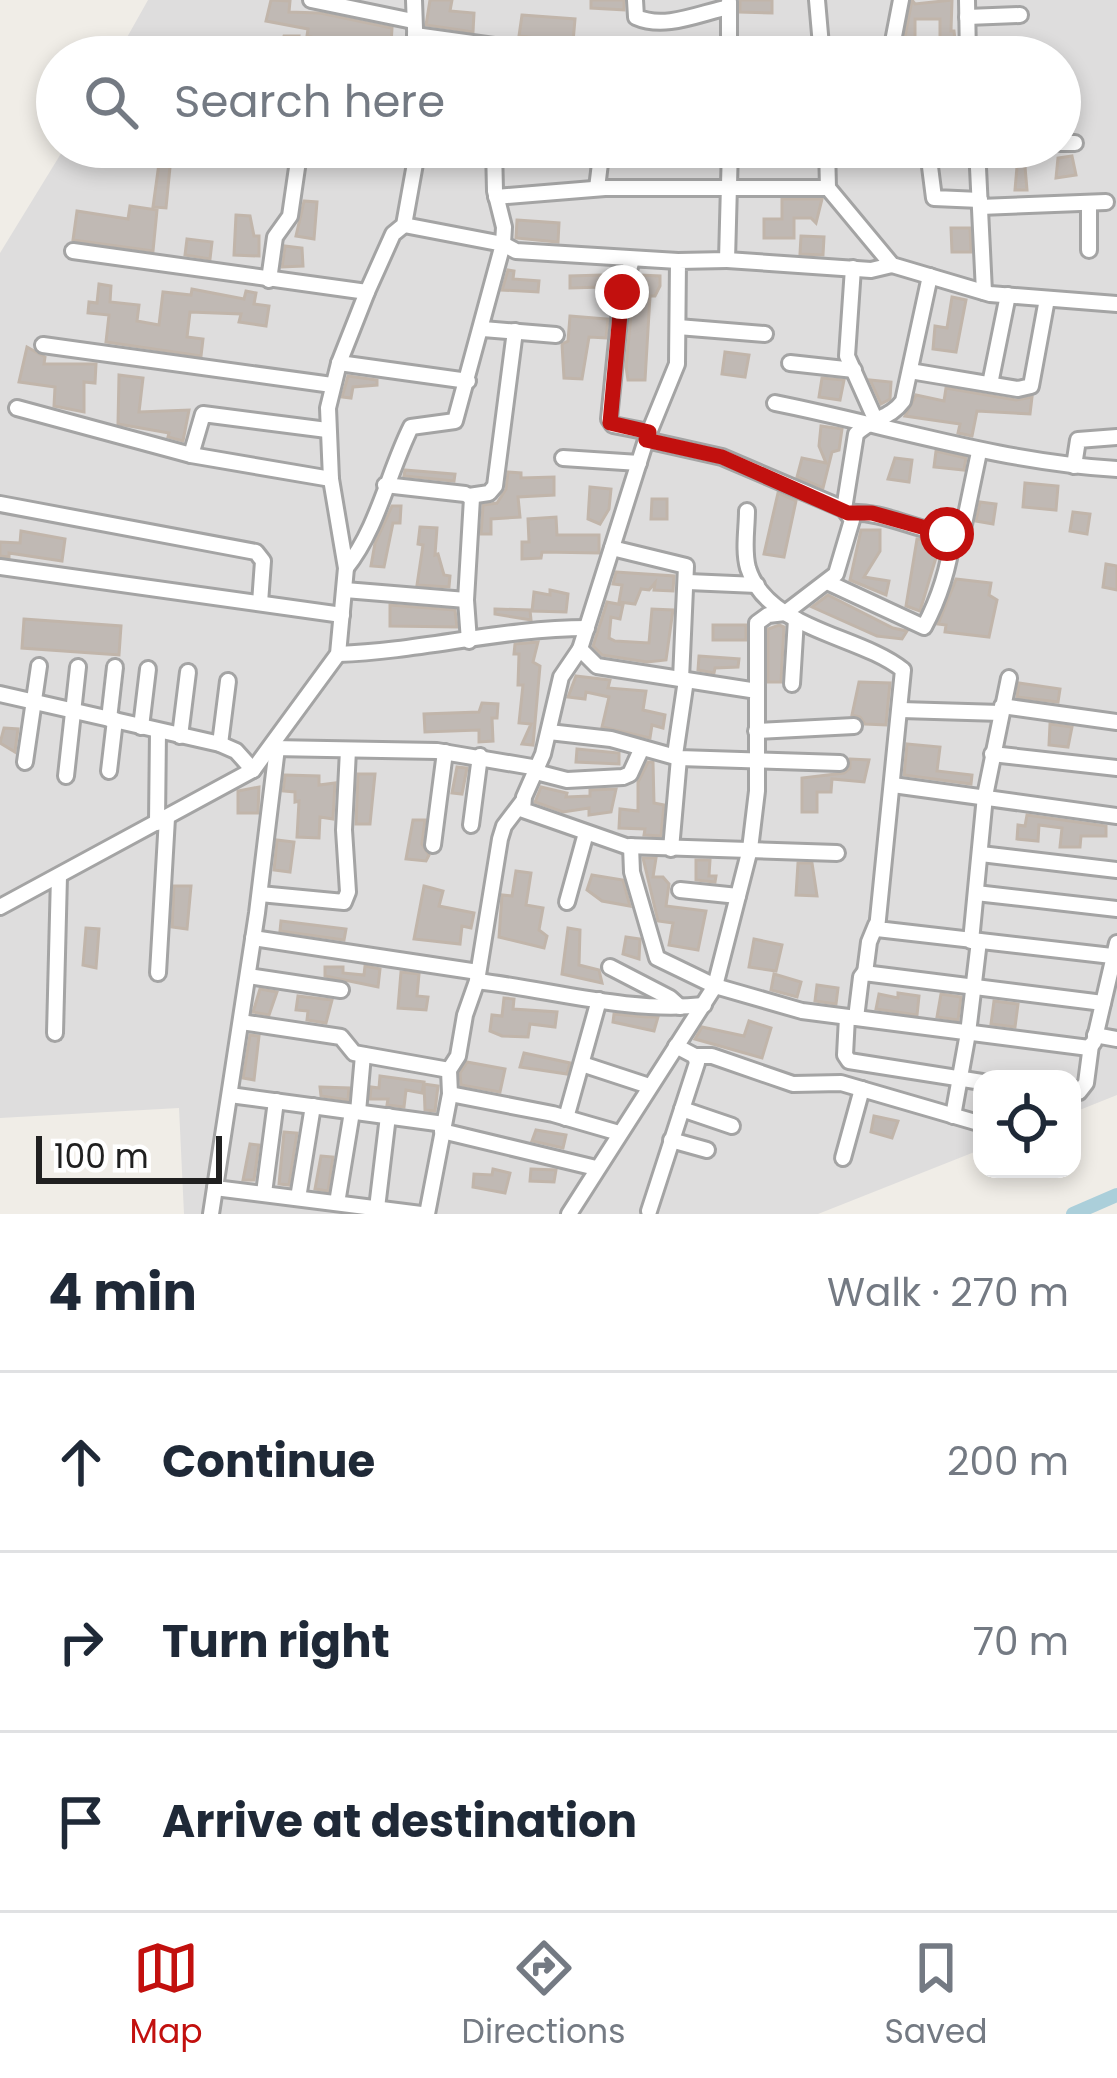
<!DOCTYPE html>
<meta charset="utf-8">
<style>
:root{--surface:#fff;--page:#f2f2f3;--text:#1f2937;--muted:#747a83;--line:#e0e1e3;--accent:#c2100e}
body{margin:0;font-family:Poppins,sans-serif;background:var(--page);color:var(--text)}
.controls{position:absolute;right:36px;bottom:36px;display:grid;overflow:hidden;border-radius:24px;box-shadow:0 6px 18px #0003}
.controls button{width:108px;height:108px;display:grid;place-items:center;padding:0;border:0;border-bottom:3px solid var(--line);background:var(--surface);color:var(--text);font:60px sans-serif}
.scale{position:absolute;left:36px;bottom:30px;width:186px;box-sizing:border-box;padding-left:12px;border:6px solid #202020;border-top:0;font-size:33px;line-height:42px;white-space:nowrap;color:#202020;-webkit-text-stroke:9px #fff;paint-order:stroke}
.stop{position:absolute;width:36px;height:36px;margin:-27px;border:9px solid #c2100e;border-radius:50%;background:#fff}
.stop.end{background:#c2100e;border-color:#fff;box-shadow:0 3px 12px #0008}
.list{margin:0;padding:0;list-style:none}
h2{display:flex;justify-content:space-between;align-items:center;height:156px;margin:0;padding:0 48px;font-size:51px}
h2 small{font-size:39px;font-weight:400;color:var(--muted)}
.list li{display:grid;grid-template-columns:78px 1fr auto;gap:36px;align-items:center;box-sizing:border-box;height:180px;padding:0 48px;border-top:3px solid var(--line)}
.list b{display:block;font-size:45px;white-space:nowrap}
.list em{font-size:39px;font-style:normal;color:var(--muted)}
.icon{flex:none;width:66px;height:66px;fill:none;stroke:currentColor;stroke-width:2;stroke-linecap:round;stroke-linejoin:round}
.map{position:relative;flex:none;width:1117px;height:1214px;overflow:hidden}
.search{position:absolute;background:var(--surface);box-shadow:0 6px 18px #0003;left:36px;right:36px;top:36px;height:132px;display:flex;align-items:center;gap:30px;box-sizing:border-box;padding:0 42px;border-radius:66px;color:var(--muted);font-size:45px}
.sheet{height:696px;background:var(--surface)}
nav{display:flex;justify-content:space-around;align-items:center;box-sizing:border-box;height:168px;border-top:3px solid var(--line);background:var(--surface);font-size:33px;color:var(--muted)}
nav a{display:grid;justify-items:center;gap:6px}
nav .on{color:var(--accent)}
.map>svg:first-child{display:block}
.residential{fill:#dedddd}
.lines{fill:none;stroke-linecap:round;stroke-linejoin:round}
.canal{stroke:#abcfda;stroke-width:14}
.building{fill:#c0b9b4;stroke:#c1b5aa;stroke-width:3}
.minor-casing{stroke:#a4a4a4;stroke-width:20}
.minor{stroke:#fff;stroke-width:14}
.route{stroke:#c2100e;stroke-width:15}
</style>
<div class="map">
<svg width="1117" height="1214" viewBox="0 0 1117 1214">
<rect width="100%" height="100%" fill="#f0ede7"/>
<polygon class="residential" points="148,0 1117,0 1117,1095 1072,1113 1072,1079 982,1079 982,1149 818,1214 184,1214 179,1108 0,1118 0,253 65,147 1060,147 1060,57 116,57"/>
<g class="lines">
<polyline class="canal" points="1073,1214 1117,1195"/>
</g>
<g class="building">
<polygon points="271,0 290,1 289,12 320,13 392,28 391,45 338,44 307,36 308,29 266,21"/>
<polygon points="430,0 452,0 450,11 474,13 473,32 426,25"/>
<polygon points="591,0 624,0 624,10 591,8"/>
<polygon points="740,0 772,0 772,13 740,12"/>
<polygon points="912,0 915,4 952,0 951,31 954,31 957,57 940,57 940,19 915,19 915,57 901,57"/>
<polygon points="522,15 575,19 573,42 519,36"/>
<polygon points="284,36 299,36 297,57 277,55"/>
<polygon points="850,38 849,56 833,57 832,39"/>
<polygon points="788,40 809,42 811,57 787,57"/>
<polygon points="1018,155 1024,155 1027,190 1015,190"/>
<polygon points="160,156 171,157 166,208 153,207"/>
<polygon points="1072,156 1076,175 1056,178 1058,158"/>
<polygon points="782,199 822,199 816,223 811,218 794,218 794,238 764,238 764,219 782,219"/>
<polygon points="304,201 317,202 314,239 296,236"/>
<polygon points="130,206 157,210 153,251 73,240 77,211 128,219"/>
<polygon points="236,215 250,216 254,236 259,236 259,256 234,255"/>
<polygon points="517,220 559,223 558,242 516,238"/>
<polygon points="951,228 970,228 971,252 952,252"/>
<polygon points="801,236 824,237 823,255 800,254"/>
<polygon points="187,239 212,242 210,259 185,255"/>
<polygon points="285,246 302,248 303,266 282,267"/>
<polygon points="508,270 514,271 513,279 539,281 538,292 502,290"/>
<polygon points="602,275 603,287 570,288 570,276"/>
<polygon points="639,275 660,276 660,286 655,296 650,296 645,380 628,380 626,367 632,303"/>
<polygon points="99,284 111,286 110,302 139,305 137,321 159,325 163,292 191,295 192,289 244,299 246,291 256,293 254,304 269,306 266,326 239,322 241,314 190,312 187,337 203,339 201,356 106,342 109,315 88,313 89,302 97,303"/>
<polygon points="952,297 966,300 956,352 933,349 935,326 947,328"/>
<polygon points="570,316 608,319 606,338 589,337 582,379 564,378 562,344 568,341"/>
<polygon points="27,347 45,357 44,364 96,364 95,383 84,382 84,412 54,406 55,387 19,382"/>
<polygon points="725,352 749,355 745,377 722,374"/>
<polygon points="119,375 143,378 139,412 189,410 183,441 168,437 169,433 118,424"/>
<polygon points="348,376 377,380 377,385 353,387 351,398 342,397"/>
<polygon points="822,378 844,380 840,400 819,397"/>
<polygon points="870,380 891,382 890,399 881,404"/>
<polygon points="946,388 1016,400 1032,397 1030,414 977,411 972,436 958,433 960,424 905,416 916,395 944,401"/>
<polygon points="821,426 842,429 839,450 832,452 823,488 797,477 802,458 826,463 819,446"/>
<polygon points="936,451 966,458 964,470 934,467"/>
<polygon points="895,458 912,460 909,482 888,479"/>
<polygon points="405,470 455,474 454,481 404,476"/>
<polygon points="508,472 521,473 521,478 554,477 554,495 518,497 520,517 491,519 491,534 481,534 483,505 497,503 506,489"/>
<polygon points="1025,483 1058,486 1056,510 1023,507"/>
<polygon points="590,487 611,489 609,509 600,524 588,519"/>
<polygon points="778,493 796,501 784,557 764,554"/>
<polygon points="652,499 667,499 667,519 651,519"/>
<polygon points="980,502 996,504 993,524 976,521"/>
<polygon points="392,506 401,506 400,523 393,523 384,567 371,566 375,543"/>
<polygon points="1073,512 1090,514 1087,534 1070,531"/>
<polygon points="556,517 557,535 599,535 599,553 542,552 541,558 522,559 522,542 529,542 528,519"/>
<polygon points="420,527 437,528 435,555 438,554 444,575 450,576 449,587 417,585 423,545 418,544"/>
<polygon points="861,530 880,530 880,551 864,577 889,581 886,595 850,580"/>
<polygon points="21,531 65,539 62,561 9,553 9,557 0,556 0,542 20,543"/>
<polygon points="917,539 940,544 920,611 906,606"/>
<polygon points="1106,564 1117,566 1117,590 1103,587"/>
<polygon points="616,572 674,576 673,591 654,590 655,583 649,590 641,589 635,604 619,602 622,585 613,584"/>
<polygon points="956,579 991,583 989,595 997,600 989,637 945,632 946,625 938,624"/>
<polygon points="550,590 568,594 566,612 532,611 534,592 550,595"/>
<polygon points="828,595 893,628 907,631 902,639 877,636 812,607"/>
<polygon points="607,602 623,605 620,619 611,617 609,638 615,641 649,643 652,609 673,610 666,660 647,662 602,655 593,646"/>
<polygon points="390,605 455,610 457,627 390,626"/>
<polygon points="495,609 530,610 531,620 495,614"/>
<polygon points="24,619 121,626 119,655 22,648"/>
<rect x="713" y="625" width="33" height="15"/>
<polygon points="779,625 784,627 781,682 768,682 768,629"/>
<polygon points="538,642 533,662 540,666 533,745 522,744 531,724 519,723 523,685 518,685 519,654 514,654 515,644"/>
<polygon points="699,656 739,659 738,667 715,668 714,673 698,670"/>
<polygon points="576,676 610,680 608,688 646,691 643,710 665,715 663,728 652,725 650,738 602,727 609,697 586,692 585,699 568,697"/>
<polygon points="859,682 890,683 886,725 865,724 860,717 852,715"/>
<polygon points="1019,683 1060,689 1058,702 1017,697"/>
<polygon points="482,703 498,704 497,718 492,718 493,741 479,742 479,730 425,732 424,714 479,712"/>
<polygon points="1050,724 1072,727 1068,747 1049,745"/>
<polygon points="4,728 18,729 15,752 0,743"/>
<polygon points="907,744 940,747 937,771 972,775 971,784 904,775"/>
<polygon points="577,749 619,753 619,764 576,762"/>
<polygon points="850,759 869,760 864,782 832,779 831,792 817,792 817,812 802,812 802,778 844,773 850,768"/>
<polygon points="648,762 653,762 654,803 664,805 661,836 644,835 645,829 619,828 620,809 638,811 638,782"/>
<polygon points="457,767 467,768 462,794 452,793"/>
<polygon points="358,774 375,774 370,824 356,824"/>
<polygon points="285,775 319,776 319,785 335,783 333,819 320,817 319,838 297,837 299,801 295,802 295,792 283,791"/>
<polygon points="259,787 258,813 238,813 238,791"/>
<polygon points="541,787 567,793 566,797 590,796 590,790 616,789 611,812 589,815 589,808 563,812 535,802"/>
<polygon points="1027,815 1106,826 1106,836 1081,836 1080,847 1060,847 1062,828 1039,825 1038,841 1017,839 1018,825 1025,826"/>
<polygon points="413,820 425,820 422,844 429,855 426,861 406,859"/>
<polygon points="277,840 294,842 290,872 274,870"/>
<polygon points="643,858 656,858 653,877 663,877 669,884 666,906 706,911 698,950 669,945 673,923 658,921"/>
<polygon points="696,860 710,860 709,876 716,876 715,882 696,880"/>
<polygon points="798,863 812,863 817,896 796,895"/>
<polygon points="516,871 531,873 526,905 543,908 539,930 547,936 544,948 499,937 502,895 512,896"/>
<polygon points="592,875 623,880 630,906 602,901 587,890"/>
<polygon points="174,886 191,886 187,929 172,927"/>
<polygon points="424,886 443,891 439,906 474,913 471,928 462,926 460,944 414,939"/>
<polygon points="281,921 346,929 344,940 280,931"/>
<polygon points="86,928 99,929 96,968 83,965"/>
<polygon points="568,928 580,930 579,965 599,970 602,983 562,974"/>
<polygon points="626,937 640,939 639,959 623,954"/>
<polygon points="754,939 782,945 776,971 749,967"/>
<polygon points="365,966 380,969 378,987 325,976 325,967 343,967 343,973 364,975"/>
<polygon points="401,972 419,974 417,996 428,997 426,1010 398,1008"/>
<polygon points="774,974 801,982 797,997 771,990"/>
<polygon points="817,985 838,988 836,1004 815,1001"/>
<polygon points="260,989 277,992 269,1015 253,1012"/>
<polygon points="898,993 919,996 917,1015 876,1009 879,994 898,998"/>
<polygon points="941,994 961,997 958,1020 937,1017"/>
<polygon points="298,996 332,1000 326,1023 307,1020 308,1011 296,1010"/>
<polygon points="504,998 514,999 513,1009 557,1012 555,1027 530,1024 528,1037 502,1036 490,1031 492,1015 502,1016"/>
<polygon points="994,1001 1018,1004 1015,1027 991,1024"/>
<polygon points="614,1014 646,1017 658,1017 654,1031 613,1022"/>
<polygon points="749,1021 771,1028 762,1058 695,1039 702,1027 744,1036"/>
<polygon points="250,1035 259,1036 254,1080 243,1078"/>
<polygon points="524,1053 570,1063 567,1074 520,1067"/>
<polygon points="467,1062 505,1069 500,1092 461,1085 460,1073"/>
<polygon points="380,1076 424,1082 422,1093 406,1090 404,1107 387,1105 388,1099 370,1099 371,1087 379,1088"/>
<polygon points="424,1084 438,1086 435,1111 425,1110"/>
<polygon points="320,1087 349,1088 348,1100 321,1096"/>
<polygon points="874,1116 898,1121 892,1138 871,1132"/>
<polygon points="536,1130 566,1135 563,1148 532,1141"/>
<polygon points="284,1132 297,1133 289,1185 279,1184"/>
<polygon points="250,1144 259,1145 254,1180 243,1180"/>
<polygon points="321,1156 333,1157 328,1191 315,1189"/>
<polygon points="493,1169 510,1173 505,1193 473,1187 474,1174 492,1175"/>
<polygon points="531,1169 556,1170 554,1182 530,1181"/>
</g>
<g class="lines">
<defs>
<g id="minor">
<polyline points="311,0 413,21"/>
<polyline points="414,0 416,57"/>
<path d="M635,0L636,17C665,30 700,13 729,7"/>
<polyline points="817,0 822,57"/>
<polyline points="967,0 968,57"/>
<polyline points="729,2 729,57"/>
<polyline points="967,17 1020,15"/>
<polyline points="415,35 501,47 508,57"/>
<polyline points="212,55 261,57"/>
<polyline points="890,57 901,0"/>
<polyline points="991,57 1019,55"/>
<polyline points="1060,143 1075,143"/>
<polyline points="380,147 417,155"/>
<polyline points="494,147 495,191 504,227 503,244 516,251 678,261"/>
<polyline points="827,147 828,188 892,265 990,294 1117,304"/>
<polyline points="915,147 928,151 934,198 980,200"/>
<polyline points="977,147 984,292"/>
<polyline points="597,188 602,147"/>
<polyline points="496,197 605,188 828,188"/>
<polyline points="1089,203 1089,250"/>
<polyline points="980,207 1106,202"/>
<polyline points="73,251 367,292"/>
<polyline points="632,259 621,301 609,419 613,425 649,432"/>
<polyline points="727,260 871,270 892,265"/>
<polyline points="853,268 847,356 876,421"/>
<polyline points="269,280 275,237 290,216 300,147"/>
<polyline points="678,327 765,334"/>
<polyline points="483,329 556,335"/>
<polyline points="43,345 332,385"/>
<polyline points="339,363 468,381"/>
<polyline points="790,363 854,370"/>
<polyline points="910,371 1018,389 1031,386 1047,299"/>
<polyline points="990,384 1008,295"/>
<path d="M775,403C890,426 999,462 1117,469"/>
<polyline points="17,408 191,455 331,479"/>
<polyline points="646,440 722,457 844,509"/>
<polyline points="191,455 203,414 327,430"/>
<polyline points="563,458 639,463"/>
<polyline points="1074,466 1078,440 1117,437"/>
<polyline points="385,485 465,494 472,498 466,600 469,641"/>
<polyline points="469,496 489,493 495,486 515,331"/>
<polyline points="0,504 256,552 263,561 260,603"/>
<path d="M747,511C747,529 743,550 748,568C767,630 860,635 903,670L877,929L1112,956"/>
<path d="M848,513C887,510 923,536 962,534L979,452"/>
<polyline points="612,548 686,566 681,679"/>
<polyline points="0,567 342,615"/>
<path d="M346,568C378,528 388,473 411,427L455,421L503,244L404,225"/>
<polyline points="688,582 757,585"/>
<path d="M827,582L924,627C940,597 949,568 953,534"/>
<polyline points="345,590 466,600"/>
<polyline points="580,649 561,677 543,754 524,797 523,810 626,846 837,853"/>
<path d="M338,654C422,651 503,628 587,628"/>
<polyline points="792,684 796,619"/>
<path d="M757,691V623L768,615L785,613L836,574L852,520L844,509L856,434C871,418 890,419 903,401L930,276"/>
<polyline points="0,694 220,744 236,751 253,770"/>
<polyline points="1002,706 1117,722"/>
<polyline points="901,710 1001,713"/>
<polyline points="109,719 115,667"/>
<polyline points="141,727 148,669"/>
<polyline points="756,731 854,726"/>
<polyline points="549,732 611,739 679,758 840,763"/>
<polyline points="180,736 188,672"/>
<polyline points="220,744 228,681"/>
<polyline points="272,748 437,751 538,768"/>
<polyline points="992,754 1117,768"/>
<polyline points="675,755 686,680"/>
<polyline points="25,762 39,666"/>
<polyline points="109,771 115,720"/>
<polyline points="536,772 567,780 623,777 630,774 641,750"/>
<polyline points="66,776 78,667"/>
<polyline points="893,785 1117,816"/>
<polyline points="157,823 158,731"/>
<polyline points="471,825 480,756"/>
<polyline points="433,845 445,752"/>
<polyline points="631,846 632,872 657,958 715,986 802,1011 1089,1048 1094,1042 1117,943"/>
<polyline points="671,849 679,758"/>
<polyline points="981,854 1117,870"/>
<polyline points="680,890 738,896"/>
<polyline points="976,893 1117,909"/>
<polyline points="260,894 344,902 348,892 344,830 348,750"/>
<polyline points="567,902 586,833"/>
<polyline points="0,907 253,770 338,654 346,568 331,479 328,408 339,363 367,292 393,234 404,225 418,147"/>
<polyline points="253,938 478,972"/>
<polyline points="971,941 985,796 1009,678"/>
<polyline points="610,967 670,998 680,1007"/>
<polyline points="158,973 167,818"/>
<polyline points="865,973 869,942 876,925"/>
<polyline points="248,976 341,990"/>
<path d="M477,981C553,990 627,1013 704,1005"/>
<polyline points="847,1017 845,1055 849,1061 982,1082"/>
<polyline points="856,1018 861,977 864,973 1103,1003"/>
<polyline points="241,1022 341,1037 354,1053 449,1070"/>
<polyline points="55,1033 59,876"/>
<polyline points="1095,1035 1117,1039"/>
<polyline points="695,1056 712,1056 793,1084 841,1083 982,1124"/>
<polyline points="582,1064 649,1086"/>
<polyline points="1072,1092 1079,1092 1086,1083 1091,1045"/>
<polyline points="450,1094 553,1114 619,1133"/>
<polyline points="230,1095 444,1124"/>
<polyline points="682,1109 732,1126"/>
<polyline points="358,1112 363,1055"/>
<polyline points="953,1116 968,1033 979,941"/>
<polyline points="566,1118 599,1000"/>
<polyline points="442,1131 596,1168"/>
<polyline points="671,1140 707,1150"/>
<polyline points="843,1158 862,1089"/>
<polyline points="215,1188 421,1214"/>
<polyline points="264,1193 276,1101"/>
<polyline points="298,1198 313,1106"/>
<polyline points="337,1203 352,1112"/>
<polyline points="377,1208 388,1116"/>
<polyline points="649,1211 697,1063 695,1056 676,1046"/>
<polyline points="211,1214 257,913 277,748"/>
<polyline points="427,1214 450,1094 449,1070 458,1056 465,1015 477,981 500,839 504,826 523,801"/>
<polyline points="569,1214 715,986 750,849 757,791 757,691 597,666 580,649 646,440 677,364 678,261 727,260 730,147"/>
</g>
</defs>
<use href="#minor" class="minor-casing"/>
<use href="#minor" class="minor"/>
</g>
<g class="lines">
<polyline class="route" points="622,292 610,423 649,432 646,440 722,457 848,513 872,513 947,534"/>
</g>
</svg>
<div class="controls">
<button><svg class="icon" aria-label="locate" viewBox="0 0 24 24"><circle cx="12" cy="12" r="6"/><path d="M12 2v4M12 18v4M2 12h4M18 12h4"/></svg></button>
</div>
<div class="scale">100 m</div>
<div class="stop" style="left:947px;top:534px"></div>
<div class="stop end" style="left:622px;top:292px"></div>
<div class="search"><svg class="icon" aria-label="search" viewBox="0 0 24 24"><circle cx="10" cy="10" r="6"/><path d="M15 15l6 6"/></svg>Search here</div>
</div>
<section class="sheet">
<h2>4 min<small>Walk · 270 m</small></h2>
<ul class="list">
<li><svg class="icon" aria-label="ahead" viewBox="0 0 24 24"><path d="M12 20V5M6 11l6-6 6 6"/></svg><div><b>Continue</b></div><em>200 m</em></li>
<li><svg class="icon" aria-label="right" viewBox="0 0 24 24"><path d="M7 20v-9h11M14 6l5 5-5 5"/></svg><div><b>Turn right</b></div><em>70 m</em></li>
<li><svg class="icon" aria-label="arrive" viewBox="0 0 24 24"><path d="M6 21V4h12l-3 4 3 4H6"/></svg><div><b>Arrive at destination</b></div></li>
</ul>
</section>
<nav>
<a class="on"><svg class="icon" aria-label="map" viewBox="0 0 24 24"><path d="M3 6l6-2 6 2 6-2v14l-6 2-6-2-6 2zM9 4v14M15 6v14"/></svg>Map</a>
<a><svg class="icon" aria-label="directions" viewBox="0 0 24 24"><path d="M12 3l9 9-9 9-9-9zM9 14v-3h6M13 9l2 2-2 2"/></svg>Directions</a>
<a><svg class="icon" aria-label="saved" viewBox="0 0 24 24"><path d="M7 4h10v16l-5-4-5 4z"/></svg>Saved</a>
</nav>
